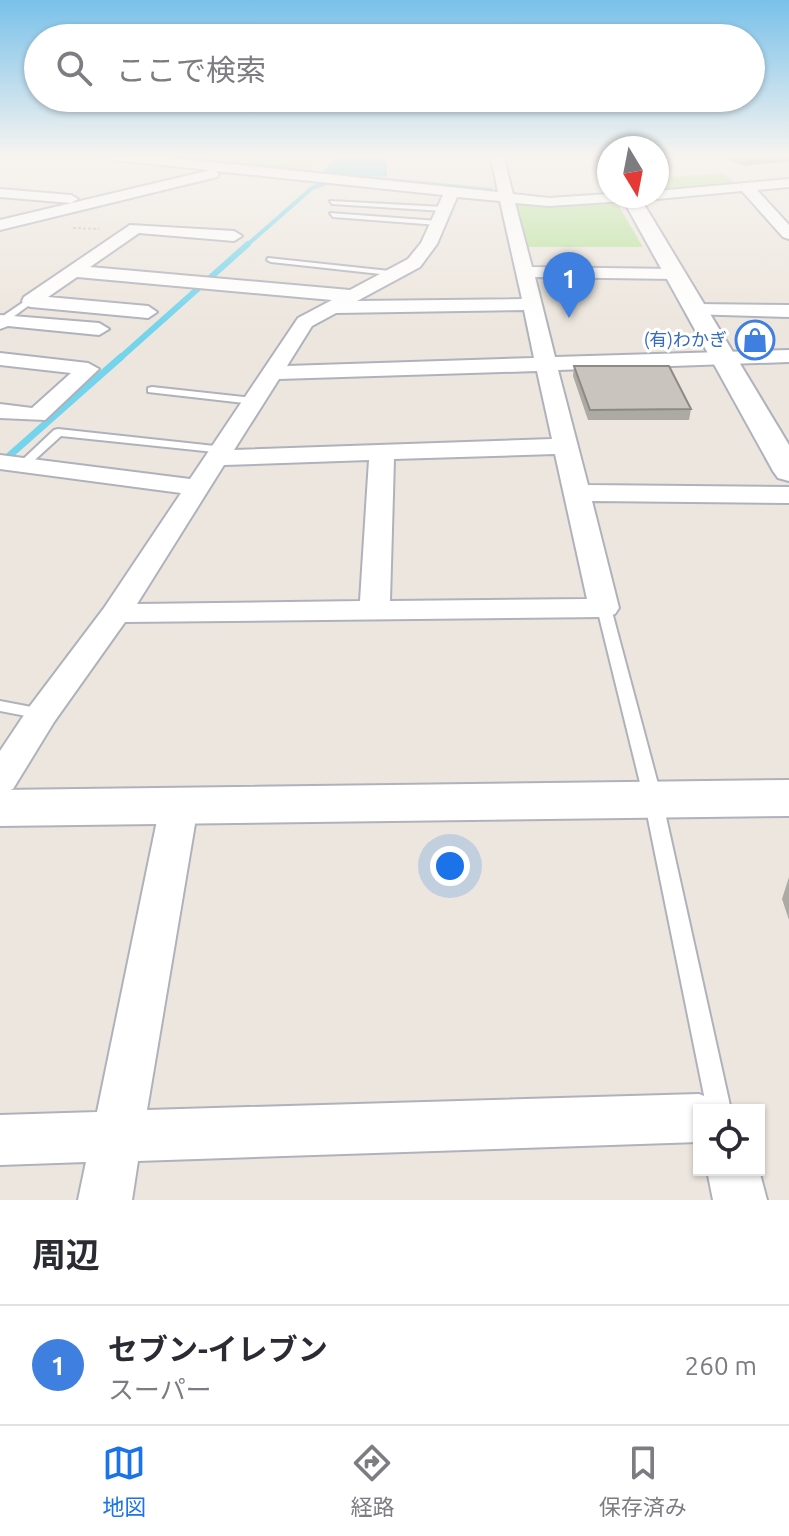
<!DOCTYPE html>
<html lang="ja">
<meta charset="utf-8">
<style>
:root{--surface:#fff;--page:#f7f7f7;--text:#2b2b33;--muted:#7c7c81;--line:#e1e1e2;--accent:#1a73e8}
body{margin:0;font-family:Ubuntu,"Noto Sans JP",sans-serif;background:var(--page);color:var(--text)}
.controls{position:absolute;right:24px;bottom:24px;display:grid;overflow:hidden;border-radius:0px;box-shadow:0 2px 6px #0004}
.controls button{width:72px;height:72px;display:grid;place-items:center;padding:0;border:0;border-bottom:2px solid var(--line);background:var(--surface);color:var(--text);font:40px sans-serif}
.compass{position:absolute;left:597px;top:136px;width:72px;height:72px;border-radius:50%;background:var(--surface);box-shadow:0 2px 6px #0004;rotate:170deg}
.you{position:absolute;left:450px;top:866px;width:28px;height:28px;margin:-20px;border:6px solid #fff;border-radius:50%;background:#1a73e8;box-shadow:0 0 0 12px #1a73e833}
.badge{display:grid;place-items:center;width:52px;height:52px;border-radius:50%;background:var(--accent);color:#fff;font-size:26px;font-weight:700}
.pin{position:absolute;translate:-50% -66px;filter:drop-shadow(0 2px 4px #0008)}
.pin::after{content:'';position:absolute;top:42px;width:28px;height:24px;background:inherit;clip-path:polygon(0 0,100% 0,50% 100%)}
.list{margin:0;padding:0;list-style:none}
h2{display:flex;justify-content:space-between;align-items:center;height:104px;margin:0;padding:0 32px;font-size:34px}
h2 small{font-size:26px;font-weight:400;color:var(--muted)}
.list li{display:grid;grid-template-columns:52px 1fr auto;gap:24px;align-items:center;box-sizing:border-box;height:120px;padding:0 32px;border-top:2px solid var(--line)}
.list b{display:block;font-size:30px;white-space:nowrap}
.list p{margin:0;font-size:26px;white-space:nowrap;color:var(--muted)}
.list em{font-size:26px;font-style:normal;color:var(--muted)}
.icon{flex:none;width:44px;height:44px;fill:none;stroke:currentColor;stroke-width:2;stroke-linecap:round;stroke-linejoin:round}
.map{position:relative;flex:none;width:789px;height:1200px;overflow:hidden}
.search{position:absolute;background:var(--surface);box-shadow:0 2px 6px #0004;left:24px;right:24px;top:24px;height:88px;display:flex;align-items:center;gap:20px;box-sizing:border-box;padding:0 28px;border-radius:44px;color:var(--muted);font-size:30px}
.sheet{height:224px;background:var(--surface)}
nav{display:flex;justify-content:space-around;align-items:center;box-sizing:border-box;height:112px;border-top:2px solid var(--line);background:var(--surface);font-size:22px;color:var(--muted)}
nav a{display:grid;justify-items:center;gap:4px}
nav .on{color:var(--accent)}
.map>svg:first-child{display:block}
.green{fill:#b8e29c}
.water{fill:#74d4ec}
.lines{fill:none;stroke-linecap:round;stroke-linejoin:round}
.stream-far2{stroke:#74d4ec;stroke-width:4}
.stream-far1{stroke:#74d4ec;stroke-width:6}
.stream{stroke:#74d4ec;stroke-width:7}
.service-casing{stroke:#afb2bc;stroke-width:4}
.minor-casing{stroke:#afb2bc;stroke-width:4}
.tertiary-casing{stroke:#afb2bc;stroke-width:4}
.path{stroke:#c8c8c8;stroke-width:2;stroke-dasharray:3 2;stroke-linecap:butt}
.service{fill:#fff;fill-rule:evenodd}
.minor{fill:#fff;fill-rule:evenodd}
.tertiary{fill:#fff;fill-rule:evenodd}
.wall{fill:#ada9a3}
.shaded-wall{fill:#8d8984}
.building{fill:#c9c4bd;stroke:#8d8984;stroke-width:2}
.labels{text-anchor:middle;stroke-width:6;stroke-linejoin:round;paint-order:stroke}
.far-shop-label{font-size:18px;fill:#366cbe;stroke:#fff;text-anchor:end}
</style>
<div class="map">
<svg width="789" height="1200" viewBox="0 0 789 1200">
<rect width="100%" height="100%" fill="#ede6de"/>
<g class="green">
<polygon points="229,156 325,156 308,172 235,166 225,158"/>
<polygon points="723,173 735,183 657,192 657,178"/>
<polygon points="522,201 560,205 606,202 618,205 643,247 526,247 515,203"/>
</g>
<polygon class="water" points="337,156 387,159 387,177 347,174 335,178 319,176"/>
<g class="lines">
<g class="stream-far2">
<polyline points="357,177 491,190"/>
<polyline points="246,246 312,188 329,182"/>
</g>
<polyline class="stream-far1" points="119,359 248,244"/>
<polyline class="stream" points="0,464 121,357"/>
<defs>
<g id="service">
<polygon points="330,201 444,207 447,209 444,211 332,204"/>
<polygon points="330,213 438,221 442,223 438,225 333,217"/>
<polygon points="268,258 399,272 403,274 399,276 271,262 267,260"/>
<polygon points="28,299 35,301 6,322 0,322 0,318"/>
<polygon points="152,387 253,398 258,401 253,404 148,392 148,388"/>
<polygon points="58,429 224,447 230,450 224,453 61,436 27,467 19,467 19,463 54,430"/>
<polygon points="604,604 611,608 662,799 731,1110 707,1110 644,799 597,608"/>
<polygon points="0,701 42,709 48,710 50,714 48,718 42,719 0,711"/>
</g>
<g id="minor">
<path d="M109,156H152L498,192L491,156H503L513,194L549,198L609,194L647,196L640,200L549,206L515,203L532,267L675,269L684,274L675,279L535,277L555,357L789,350V362L558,370L588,485L789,487V503L592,501L619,608L615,614L604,617L125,622L54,722L13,789L0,793V751L30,706L104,608L181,493L0,469V455L190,479L298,318L332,300L77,277L48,297L148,306L157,312L148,318L31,307L24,305L22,301L24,297L130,225L234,231L242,236L234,241L139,233L90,267L350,290L408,259L421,243L443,195L215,171L219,174L217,177L0,230V220L211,170L115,160ZM457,197L500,201L522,299L357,301L420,267L437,244ZM524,310L534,358L287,366L312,326L336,313ZM537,371L552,439L234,450L279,379ZM555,454L587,599L390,601L394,459ZM369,460L360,601L137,604L224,465Z"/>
<polygon points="789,179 789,187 757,190 789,225 789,239 783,237 742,191 657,199 650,196 657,196 657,191"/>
<polygon points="0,189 71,195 78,199 71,203 0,197"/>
<polygon points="695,304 789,305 789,317 688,314 686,310"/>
<polygon points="0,315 99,323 109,329 99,335 8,326 0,329"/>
<polygon points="0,353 88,363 99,369 45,420 0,418 0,404 32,408 71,373 0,365"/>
<polygon points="179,792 192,796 198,806 147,1110 699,1094 717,1101 721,1110 699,1110 699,1142 138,1161 132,1200 78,1200 86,1162 0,1165 0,1115 97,1112 160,806 166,796"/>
<polygon points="707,1170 759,1170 767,1200 713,1200"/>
</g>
<g id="tertiary">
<polygon points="599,156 609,156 609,164 603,163"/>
<polygon points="621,196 639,196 789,445 789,481 778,478 773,471"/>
<polygon points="789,780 789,816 0,826 0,790"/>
</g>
</defs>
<use href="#service" class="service-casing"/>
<use href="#minor" class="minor-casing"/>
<use href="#tertiary" class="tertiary-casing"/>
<polyline class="path" points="73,228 99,229"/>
<use href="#service" class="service"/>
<use href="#minor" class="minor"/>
<use href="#tertiary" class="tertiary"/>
</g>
<g class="wall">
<polygon points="718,156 789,156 789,161 744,166"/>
<polygon points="574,366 691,409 689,420 588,420 573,376"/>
<polygon points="789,877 789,920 782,899"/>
</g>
<polygon class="shaded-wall" points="746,156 789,156 789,161 744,166"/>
<polygon class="building" points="574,366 669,366 691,409 590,410"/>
<linearGradient id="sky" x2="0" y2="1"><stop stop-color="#79c1ea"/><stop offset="0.48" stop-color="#f7f4f0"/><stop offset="1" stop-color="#f7f4f0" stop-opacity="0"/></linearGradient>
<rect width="789" height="324" fill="url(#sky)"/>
<defs>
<symbol id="shop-ring" viewBox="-11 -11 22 22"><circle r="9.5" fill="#fff" stroke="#3f7fe0" stroke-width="1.5"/><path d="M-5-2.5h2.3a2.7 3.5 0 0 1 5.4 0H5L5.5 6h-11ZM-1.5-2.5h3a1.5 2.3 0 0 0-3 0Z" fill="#3f7fe0"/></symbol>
</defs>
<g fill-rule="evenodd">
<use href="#shop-ring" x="733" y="318" width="44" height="44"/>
</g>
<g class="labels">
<g class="far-shop-label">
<text x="727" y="346">(有)わかぎ</text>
</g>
</g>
</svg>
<div class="controls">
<button><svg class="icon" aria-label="locate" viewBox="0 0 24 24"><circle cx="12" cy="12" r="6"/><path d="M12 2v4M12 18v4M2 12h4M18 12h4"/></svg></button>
</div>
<svg class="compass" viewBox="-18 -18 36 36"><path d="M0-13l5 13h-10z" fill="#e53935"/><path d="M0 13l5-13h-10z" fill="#7c7c81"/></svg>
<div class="you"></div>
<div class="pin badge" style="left:569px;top:318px;background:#3f7fe0">1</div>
<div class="search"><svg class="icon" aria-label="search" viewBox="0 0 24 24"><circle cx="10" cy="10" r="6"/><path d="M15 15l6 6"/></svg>ここで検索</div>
</div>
<section class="sheet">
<h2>周辺<small></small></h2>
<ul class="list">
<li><span class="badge" style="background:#3f7fe0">1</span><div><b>セブン-イレブン</b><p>スーパー</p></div><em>260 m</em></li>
</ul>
</section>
<nav>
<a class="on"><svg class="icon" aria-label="map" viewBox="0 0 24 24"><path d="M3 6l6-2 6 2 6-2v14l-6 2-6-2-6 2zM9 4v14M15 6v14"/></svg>地図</a>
<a><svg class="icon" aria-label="directions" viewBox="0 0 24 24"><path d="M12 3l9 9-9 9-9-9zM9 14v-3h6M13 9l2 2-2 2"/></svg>経路</a>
<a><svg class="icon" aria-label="saved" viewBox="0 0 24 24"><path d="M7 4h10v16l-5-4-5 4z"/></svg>保存済み</a>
</nav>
